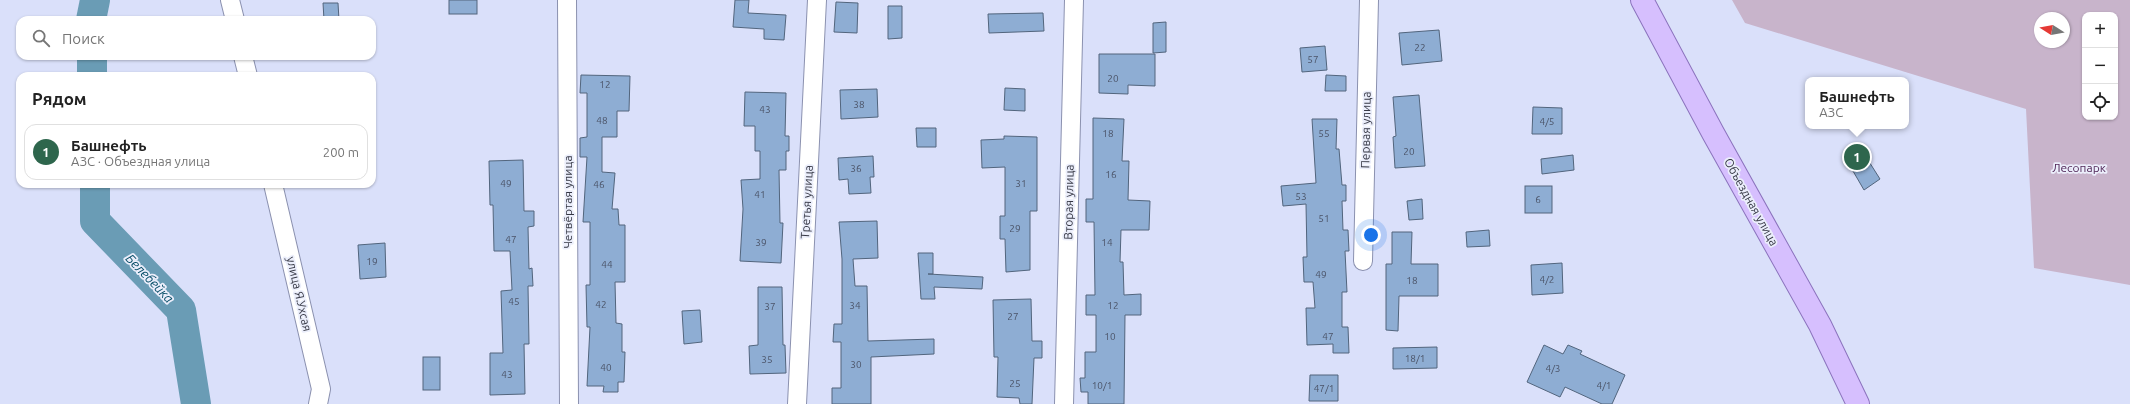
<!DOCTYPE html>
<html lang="ru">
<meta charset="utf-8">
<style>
:root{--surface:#fff;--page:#f2f2f2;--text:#222;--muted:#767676;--line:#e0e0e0;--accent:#2e664d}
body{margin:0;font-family:Ubuntu,sans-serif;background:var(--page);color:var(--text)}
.controls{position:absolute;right:12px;top:12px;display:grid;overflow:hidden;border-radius:8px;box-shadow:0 1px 3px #0004}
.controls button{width:36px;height:36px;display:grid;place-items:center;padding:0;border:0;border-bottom:1px solid var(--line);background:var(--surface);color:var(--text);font:20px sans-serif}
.compass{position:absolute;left:2034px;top:12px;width:36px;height:36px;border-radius:50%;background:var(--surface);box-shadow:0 1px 3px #0004;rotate:281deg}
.you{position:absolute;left:1371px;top:235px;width:14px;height:14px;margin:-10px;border:3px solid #fff;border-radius:50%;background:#1a73e8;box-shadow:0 0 0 6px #1a73e833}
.badge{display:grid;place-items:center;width:26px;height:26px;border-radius:50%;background:var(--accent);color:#fff;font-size:13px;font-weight:700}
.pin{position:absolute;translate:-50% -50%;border:2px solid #fff;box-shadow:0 1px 4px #0006}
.popup{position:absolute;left:1805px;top:77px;width:104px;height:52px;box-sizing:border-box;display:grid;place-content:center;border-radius:8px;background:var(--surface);filter:drop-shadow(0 1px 3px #0005);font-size:13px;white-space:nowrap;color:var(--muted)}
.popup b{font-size:15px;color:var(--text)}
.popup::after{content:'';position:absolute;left:50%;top:100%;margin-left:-8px;border:8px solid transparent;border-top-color:var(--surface)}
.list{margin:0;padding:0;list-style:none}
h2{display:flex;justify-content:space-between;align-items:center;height:52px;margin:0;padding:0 16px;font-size:17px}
h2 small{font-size:13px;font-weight:400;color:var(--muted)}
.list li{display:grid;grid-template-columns:26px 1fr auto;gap:12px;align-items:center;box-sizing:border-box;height:56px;margin:0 8px 8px;padding:0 8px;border:1px solid var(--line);border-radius:12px}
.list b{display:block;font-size:15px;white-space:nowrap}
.list p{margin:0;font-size:13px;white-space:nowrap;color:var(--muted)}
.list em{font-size:13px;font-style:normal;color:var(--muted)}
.icon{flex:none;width:22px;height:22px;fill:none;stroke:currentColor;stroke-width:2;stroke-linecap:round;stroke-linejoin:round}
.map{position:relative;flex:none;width:2130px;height:404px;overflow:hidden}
.search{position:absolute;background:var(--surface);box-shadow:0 1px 3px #0004;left:16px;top:16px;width:360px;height:44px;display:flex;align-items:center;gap:10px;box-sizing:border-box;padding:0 14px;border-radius:12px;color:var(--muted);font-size:15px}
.panel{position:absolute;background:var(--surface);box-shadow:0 1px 3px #0004;left:16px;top:72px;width:360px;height:116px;border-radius:12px}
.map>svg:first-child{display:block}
.green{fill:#c8b4cb;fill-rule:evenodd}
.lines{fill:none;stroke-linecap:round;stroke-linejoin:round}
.river{stroke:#6a9cb5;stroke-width:30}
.building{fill:#8eadd3;stroke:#52657d}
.minor-casing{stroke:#8b91af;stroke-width:20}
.major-casing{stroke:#8b73bd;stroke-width:24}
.minor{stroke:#fff;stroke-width:18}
.major{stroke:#d6bffe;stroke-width:22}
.labels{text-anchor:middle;stroke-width:3.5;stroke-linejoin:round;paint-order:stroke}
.number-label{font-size:10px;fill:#4b5468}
.street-label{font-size:12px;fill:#353744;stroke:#ebeefb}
.park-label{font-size:12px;fill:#512758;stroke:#ebeefb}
.water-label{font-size:13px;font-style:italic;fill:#054c66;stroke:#ebeefb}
</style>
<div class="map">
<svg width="2130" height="404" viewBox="0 0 2130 404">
<rect width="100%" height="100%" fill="#dae0fa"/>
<path class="green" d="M1732,0H2130V285L2034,268L2026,109L1745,23ZM2085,15H2115V117H2085ZM2040,18H2064V42H2040Z"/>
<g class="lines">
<g class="river">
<polyline points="91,20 95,0"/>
<polyline points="92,56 92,76"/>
<polyline points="95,184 95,221 181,310 196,404"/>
</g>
</g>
<g class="building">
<rect x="449" y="0" width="28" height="14"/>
<polygon points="735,0 749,0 748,13 786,15 784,40 764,39 764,29 733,27"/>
<polygon points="836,2 858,3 857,33 834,32"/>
<polygon points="323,3 338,3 339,20 324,20"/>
<polygon points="888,6 902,6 902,38 888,39"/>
<polygon points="1043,13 1044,31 989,33 988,14"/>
<polygon points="1166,22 1166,52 1153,53 1153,23"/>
<polygon points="1439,30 1442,61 1402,65 1399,33"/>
<polygon points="1325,46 1327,70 1302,72 1300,48"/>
<polygon points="1099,54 1155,54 1155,86 1128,85 1128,94 1099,93"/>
<polygon points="581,75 630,76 629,111 617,111 617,137 602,137 602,172 615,173 612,209 618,209 619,225 625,225 625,282 615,282 616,323 622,324 622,352 625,352 624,382 618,382 618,392 603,392 604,386 587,386 590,327 587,327 586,285 590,285 590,222 583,222 587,157 580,157 580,138 587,137 587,93 580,93"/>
<polygon points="1326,75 1346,76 1346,91 1325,91"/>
<polygon points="1005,88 1025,89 1025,111 1004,110"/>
<polygon points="877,89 878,117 841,119 840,90"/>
<polygon points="745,92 786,93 785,136 789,136 789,151 786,151 786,170 779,170 780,223 783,223 781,263 740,261 743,209 741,180 760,179 760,151 755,151 755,126 744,126"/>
<polygon points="1419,95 1425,166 1395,168 1393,137 1396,136 1393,97"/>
<polygon points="1533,107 1562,108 1562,134 1532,134"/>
<polygon points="1093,118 1124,119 1122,161 1129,161 1128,200 1150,201 1149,230 1121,230 1120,262 1123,262 1124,295 1141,294 1141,315 1125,315 1124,404 1088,404 1088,392 1081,392 1080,378 1085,378 1085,352 1096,352 1096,315 1086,315 1086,295 1095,295 1094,222 1086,222 1086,199 1093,199"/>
<polygon points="1312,119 1337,119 1336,149 1339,149 1342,185 1346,185 1346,201 1342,201 1343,230 1348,230 1349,251 1345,251 1347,292 1342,292 1342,327 1348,327 1349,353 1333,353 1333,344 1307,345 1306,308 1315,308 1313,282 1304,282 1303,257 1307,257 1306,204 1283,206 1281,186 1316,183"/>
<polygon points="916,128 936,128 936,147 917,147"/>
<polygon points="1004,136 1037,137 1037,211 1030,211 1030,270 1006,272 1005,239 1000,239 1000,216 1005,216 1005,167 982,168 981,140 1004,139"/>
<polygon points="1861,149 1880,179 1864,190 1846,159"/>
<polygon points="1573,155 1574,170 1542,174 1541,159"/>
<polygon points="873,156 874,177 870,177 871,193 849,194 848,179 839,180 838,158"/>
<polygon points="523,160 524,211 534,211 534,226 528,227 529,269 532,268 533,286 528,286 529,344 524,344 525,394 490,395 490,353 503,353 501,291 512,290 510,251 494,251 493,205 490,205 489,161"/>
<rect x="1525" y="186" width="27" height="27"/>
<polygon points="1422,199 1423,219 1409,220 1407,201"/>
<polygon points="877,221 878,258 853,259 855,286 867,286 868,341 934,339 934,354 871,357 871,404 832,404 832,388 841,388 841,342 833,342 834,324 842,324 842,259 839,222"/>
<polygon points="1489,230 1490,246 1467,247 1466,232"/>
<polygon points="1392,232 1412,232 1411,264 1438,264 1438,296 1399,296 1398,331 1386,330 1386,264 1392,264"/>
<polygon points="385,243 386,277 360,279 358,245"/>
<polygon points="918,253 933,253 933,274 928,274 983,277 982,289 934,287 935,299 921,299"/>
<polygon points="1562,263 1563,293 1532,295 1531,265"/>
<polygon points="758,287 782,287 783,345 785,345 786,373 750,374 749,346 758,345"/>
<polygon points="1031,299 1032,341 1042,341 1042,358 1034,358 1032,404 1020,404 1019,398 997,397 998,357 994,357 993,300"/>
<polygon points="700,310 702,342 684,344 682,311"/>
<polygon points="1544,345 1563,354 1568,345 1582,351 1580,354 1625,375 1612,404 1602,404 1565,387 1560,397 1527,382"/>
<polygon points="1437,347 1437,368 1393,369 1393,348"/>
<rect x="423" y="357" width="17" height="33"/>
<polygon points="1310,375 1338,375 1338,401 1309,401"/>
</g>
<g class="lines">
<defs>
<g id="minor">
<polyline points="230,0 235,20"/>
<polyline points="567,0 569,404"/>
<polyline points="243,56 248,76"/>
<polyline points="273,184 321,389 318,404"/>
<polyline points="1363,261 1369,0"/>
<polyline points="797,404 817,0"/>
<polyline points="1064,404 1074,0"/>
</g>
<polyline id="major" points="1642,0 1713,133 1820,325 1858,404"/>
</defs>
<use href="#minor" class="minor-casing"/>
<use href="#major" class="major-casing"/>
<use href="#minor" class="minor"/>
<use href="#major" class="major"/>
</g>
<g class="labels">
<g class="number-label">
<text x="1420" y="51">22</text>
<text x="1313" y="63">57</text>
<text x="1113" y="82">20</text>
<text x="605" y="88">12</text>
<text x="859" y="108">38</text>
<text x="765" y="113">43</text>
<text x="602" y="124">48</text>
<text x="1547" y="125">4/5</text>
<text x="1108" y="137">18</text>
<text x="1324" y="137">55</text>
<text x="1409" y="155">20</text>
<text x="856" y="172">36</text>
<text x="1111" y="178">16</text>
<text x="506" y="187">49</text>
<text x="1021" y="187">31</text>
<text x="599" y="188">46</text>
<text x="760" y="198">41</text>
<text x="1301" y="200">53</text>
<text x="1538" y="203">6</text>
<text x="1324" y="222">51</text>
<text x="1015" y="232">29</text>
<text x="511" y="243">47</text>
<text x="761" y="246">39</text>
<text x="1107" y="246">14</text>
<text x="372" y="265">19</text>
<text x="607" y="268">44</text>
<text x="1321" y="278">49</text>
<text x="1547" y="283">4/2</text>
<text x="1412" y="284">18</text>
<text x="514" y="305">45</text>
<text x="601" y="308">42</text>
<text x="855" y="309">34</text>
<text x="1113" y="309">12</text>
<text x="770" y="310">37</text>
<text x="1013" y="320">27</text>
<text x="1110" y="340">10</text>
<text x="1328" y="340">47</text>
<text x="1415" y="362">18/1</text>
<text x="767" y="363">35</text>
<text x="856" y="368">30</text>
<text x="606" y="371">40</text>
<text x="1553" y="372">4/3</text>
<text x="507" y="378">43</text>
<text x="1015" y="387">25</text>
<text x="1102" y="389">10/1</text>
<text x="1604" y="389">4/1</text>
<text x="1324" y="392">47/1</text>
</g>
<g class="street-label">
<text transform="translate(1366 130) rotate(-89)" y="4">Первая улица</text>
<text transform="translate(568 202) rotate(-90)" y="4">Четвёртая улица</text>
<text transform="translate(807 202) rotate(-87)" y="4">Третья улица</text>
<text transform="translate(1069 202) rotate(-89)" y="4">Вторая улица</text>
<text transform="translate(1751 202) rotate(61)" y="4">Объездная улица</text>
<text transform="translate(299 294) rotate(77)" y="4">улица Я.Ухсая</text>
</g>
<g class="park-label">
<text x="2079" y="172">Лесопарк</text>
</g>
<g class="water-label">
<text transform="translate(150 278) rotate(46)" y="5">Белебейка</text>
</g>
</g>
</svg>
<div class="controls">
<button>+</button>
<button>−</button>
<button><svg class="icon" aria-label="locate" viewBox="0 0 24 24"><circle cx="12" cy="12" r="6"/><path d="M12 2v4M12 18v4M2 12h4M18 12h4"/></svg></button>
</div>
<svg class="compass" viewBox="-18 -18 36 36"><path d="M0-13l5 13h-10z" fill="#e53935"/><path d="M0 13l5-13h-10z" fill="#767676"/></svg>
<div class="you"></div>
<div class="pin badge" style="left:1857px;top:157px">1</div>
<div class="popup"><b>Башнефть</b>АЗС</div>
<div class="search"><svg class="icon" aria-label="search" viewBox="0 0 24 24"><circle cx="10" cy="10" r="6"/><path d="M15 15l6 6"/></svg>Поиск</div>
<section class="panel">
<h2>Рядом<small></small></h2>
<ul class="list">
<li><span class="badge">1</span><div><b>Башнефть</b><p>АЗС · Объездная улица</p></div><em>200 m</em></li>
</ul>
</section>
</div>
